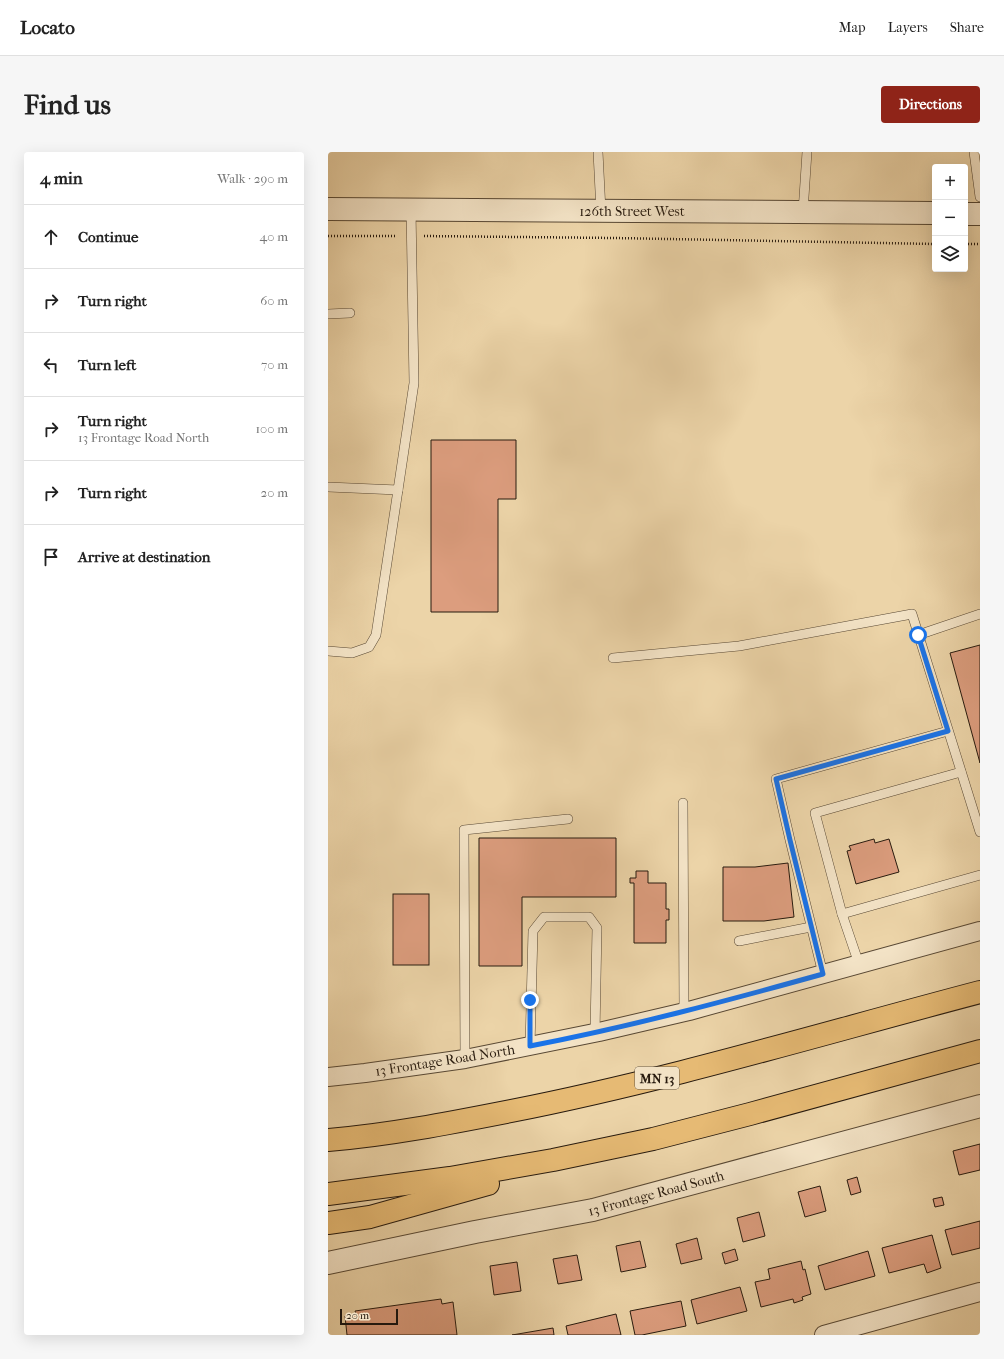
<!DOCTYPE html>
<meta charset="utf-8">
<style>
:root{--surface:#fff;--page:#f6f6f6;--text:#222;--muted:#767676;--line:#e0e0e0;--accent:#8f2418}
body{margin:0;font-family:"IM FELL French Canon",serif;background:var(--page);color:var(--text)}
.controls{position:absolute;right:12px;top:12px;display:grid;overflow:hidden;border-radius:4px;box-shadow:0 4px 16px #0002}
.controls button{width:36px;height:36px;display:grid;place-items:center;padding:0;border:0;border-bottom:1px solid var(--line);background:var(--surface);color:var(--text);font:20px sans-serif}
.scale{position:absolute;left:12px;bottom:10px;width:58px;box-sizing:border-box;padding-left:4px;border:2px solid #271a0e;border-top:0;font-size:11px;line-height:14px;white-space:nowrap;color:#271a0e;-webkit-text-stroke:3px #f3e3c6;paint-order:stroke}
.stop{position:absolute;width:12px;height:12px;margin:-9px;border:3px solid #1a73e8;border-radius:50%;background:#fff}
.stop.end{background:#1a73e8;border-color:#fff;box-shadow:0 1px 4px #0008}
.list{margin:0;padding:0;list-style:none}
h2{display:flex;justify-content:space-between;align-items:center;height:52px;margin:0;padding:0 16px;font-size:17px}
h2 small{font-size:13px;font-weight:400;color:var(--muted)}
.list li{display:grid;grid-template-columns:26px 1fr auto;gap:12px;align-items:center;box-sizing:border-box;height:64px;padding:0 16px;border-top:1px solid var(--line)}
.list b{display:block;font-size:15px;white-space:nowrap}
.list p{margin:0;font-size:13px;white-space:nowrap;color:var(--muted)}
.list em{font-size:13px;font-style:normal;color:var(--muted)}
.icon{flex:none;width:22px;height:22px;fill:none;stroke:currentColor;stroke-width:2;stroke-linecap:round;stroke-linejoin:round}
.map{position:relative;flex:none;width:652px;height:1183px;overflow:hidden;border-radius:4px}
header{display:flex;align-items:center;gap:24px;box-sizing:border-box;height:56px;padding:0 20px;background:var(--surface);border-bottom:1px solid var(--line)}
header strong{font-size:19px}
nav{display:flex;gap:22px;margin-inline-start:auto;font-size:14px}
.intro{display:flex;align-items:center;justify-content:space-between;box-sizing:border-box;height:96px;padding:0 24px}
h1{margin:0;font-size:28px}
.button{padding:10px 18px;border-radius:4px;background:var(--accent);color:#fff;font-size:14px;font-weight:700}
main{display:flex;gap:24px;padding:0 24px}
aside{flex:1;background:var(--surface);border-radius:4px;box-shadow:0 4px 16px #0002}
.map>svg:first-child{display:block}
.building{fill:#dc9d7e;stroke:#271a0e}
.lines{fill:none;stroke-linecap:round;stroke-linejoin:round}
.service-casing{stroke:#584834;stroke-width:10}
.minor-casing{stroke:#584834;stroke-width:20}
.tertiary-casing{stroke:#584834;stroke-width:24}
.motorway-casing{stroke:#271a0e;stroke-width:24}
.path{stroke:#271a0e;stroke-width:2.5;stroke-dasharray:1 2;stroke-linecap:butt}
.service{stroke:#f3e3c6;stroke-width:9}
.minor{stroke:#f3e3c6;stroke-width:18}
.tertiary{stroke:#f3e3c6;stroke-width:22}
.motorway{stroke:#e6ba74;stroke-width:22}
.route{stroke:#1a73e8;stroke-width:5}
.labels{text-anchor:middle;stroke-width:3;stroke-linejoin:round;paint-order:stroke}
.shield{fill:#f3e3c6;stroke:#645645;stroke-width:1}
.shield-label{font-size:13px;font-weight:bold;fill:#271a0e}
.street-label{font-size:14px;fill:#271a0e;stroke:#f3e3c6}
</style>
<header>
<strong>Locato</strong>
<nav><a>Map</a><a>Layers</a><a>Share</a></nav>
</header>
<div class="intro"><h1>Find us</h1><a class="button">Directions</a></div>
<main>
<aside>
<h2>4 min<small>Walk · 290 m</small></h2>
<ul class="list">
<li><svg class="icon" aria-label="ahead" viewBox="0 0 24 24"><path d="M12 20V5M6 11l6-6 6 6"/></svg><div><b>Continue</b></div><em>40 m</em></li>
<li><svg class="icon" aria-label="right" viewBox="0 0 24 24"><path d="M7 20v-9h11M14 6l5 5-5 5"/></svg><div><b>Turn right</b></div><em>60 m</em></li>
<li><svg class="icon" aria-label="left" viewBox="0 0 24 24"><path d="M17 20v-9H6M10 6l-5 5 5 5"/></svg><div><b>Turn left</b></div><em>70 m</em></li>
<li><svg class="icon" aria-label="right" viewBox="0 0 24 24"><path d="M7 20v-9h11M14 6l5 5-5 5"/></svg><div><b>Turn right</b><p>13 Frontage Road North</p></div><em>100 m</em></li>
<li><svg class="icon" aria-label="right" viewBox="0 0 24 24"><path d="M7 20v-9h11M14 6l5 5-5 5"/></svg><div><b>Turn right</b></div><em>20 m</em></li>
<li><svg class="icon" aria-label="arrive" viewBox="0 0 24 24"><path d="M6 21V4h12l-3 4 3 4H6"/></svg><div><b>Arrive at destination</b></div></li>
</ul>
</aside>
<div class="map">
<svg width="652" height="1183" viewBox="0 0 652 1183">
<rect width="100%" height="100%" fill="#ecd4a8"/>
<filter id="stains"><feTurbulence type="fractalNoise" baseFrequency=".005" numOctaves="4"/><feColorMatrix values="0 0 0 0 .2 0 0 0 0 .09 0 0 0 0 .02 0 0 0 .5 -.17"/></filter>
<radialGradient id="worn" r=".72"><stop offset=".6" stop-color="#630" stop-opacity="0"/><stop offset="1" stop-color="#630" stop-opacity=".3"/></radialGradient>
<g class="building">
<polygon points="103,288 188,288 188,347 170,347 170,460 103,460"/>
<polygon points="652,493 652,611 622,501"/>
<polygon points="151,686 288,686 288,745 194,745 194,814 151,814"/>
<polygon points="546,687 547,691 561,687 571,720 528,732 519,699 523,698 521,694"/>
<polygon points="460,711 466,765 436,769 395,769 395,715 427,715"/>
<polygon points="308,719 320,719 320,731 338,731 338,757 341,757 341,768 338,768 338,791 306,791 306,731 302,731 302,726 308,726"/>
<rect x="65" y="742" width="36" height="71"/>
<polygon points="652,992 652,1018 631,1023 625,999"/>
<polygon points="529,1025 533,1040 523,1043 519,1028"/>
<polygon points="492,1034 498,1059 477,1065 470,1040"/>
<polygon points="614,1045 616,1053 607,1055 605,1047"/>
<polygon points="431,1060 437,1084 415,1090 409,1066"/>
<polygon points="652,1069 652,1096 624,1103 617,1078"/>
<polygon points="604,1083 613,1116 599,1121 596,1112 561,1121 554,1096"/>
<polygon points="369,1086 374,1107 353,1112 348,1092"/>
<polygon points="312,1089 318,1115 293,1120 288,1094"/>
<polygon points="407,1097 410,1108 397,1112 394,1101"/>
<polygon points="540,1099 547,1124 497,1138 490,1114"/>
<polygon points="249,1103 254,1128 230,1132 225,1107"/>
<polygon points="473,1109 475,1118 477,1117 483,1142 474,1145 475,1148 466,1151 465,1147 433,1155 427,1130 442,1127 440,1117"/>
<polygon points="189,1110 193,1139 166,1143 162,1114"/>
<polygon points="412,1135 419,1159 369,1172 363,1148"/>
<polygon points="113,1147 114,1152 125,1150 129,1183 19,1183 17,1164 28,1162 27,1159"/>
<polygon points="353,1149 358,1174 314,1183 307,1183 302,1159"/>
<polygon points="288,1162 293,1183 240,1183 238,1174"/>
<polygon points="225,1176 226,1183 184,1183"/>
</g>
<g class="lines">
<defs>
<g id="service">
<polyline points="270,0 273,59"/>
<polyline points="646,0 652,45"/>
<polyline points="475,60 479,0"/>
<polyline points="0,162 22,161"/>
<polyline points="0,335 70,338 86,231 83,58"/>
<polyline points="590,483 652,462"/>
<polyline points="0,499 24,501 41,495 48,483 70,338"/>
<polyline points="285,506 411,494 584,462 652,680"/>
<polyline points="355,651 356,860"/>
<polyline points="514,762 487,661 633,620"/>
<polyline points="411,789 483,775"/>
<polyline points="531,812 514,762 652,723"/>
<polyline points="495,822 462,688 448,627 620,579"/>
<polyline points="202,894 205,779 216,765 261,765 269,776 267,881"/>
<polyline points="137,907 136,678 240,667"/>
</g>
<g id="minor">
<polyline points="0,925 37,921 137,907 271,880 361,859 652,779"/>
<polyline points="496,1183 652,1140"/>
</g>
<g id="tertiary">
<polyline points="0,57 607,61"/>
<polyline points="637,62 652,62"/>
<polyline points="0,1111 147,1080 265,1058 652,954"/>
</g>
<g id="motorway">
<path d="M0,988C61,983 122,971 183,959C341,928 496,881 652,840"/>
<polyline points="0,1042 122,1026 225,1008 325,987 422,962 652,899"/>
<polyline points="0,1071 42,1065 160,1032"/>
</g>
</defs>
<use href="#service" class="service-casing"/>
<use href="#minor" class="minor-casing"/>
<use href="#tertiary" class="tertiary-casing"/>
<use href="#motorway" class="motorway-casing"/>
<g class="path">
<polyline points="0,84 69,84"/>
<polyline points="96,84 287,86 607,92"/>
<polyline points="637,92 652,92"/>
</g>
<use href="#service" class="service"/>
<use href="#minor" class="minor"/>
<use href="#tertiary" class="tertiary"/>
<use href="#motorway" class="motorway"/>
</g>
<g class="lines">
<path class="route" d="M202,848V894C301,875 398,849 495,822L462,688L448,627L620,579L590,483"/>
</g>
<g class="labels">
<rect class="shield" x="307" y="915" width="44" height="22" rx="3"/>
<g class="shield-label">
<text x="329" y="931">MN 13</text>
</g>
<g class="street-label">
<text x="304" y="64">126th Street West</text>
<text transform="translate(117 908) rotate(-9)" y="5">13 Frontage Road North</text>
<text transform="translate(328 1041) rotate(-15)" y="5">13 Frontage Road South</text>
</g>
</g>
<rect width="100%" height="100%" filter="url(#stains)"/>
<rect width="100%" height="100%" fill="url(#worn)"/>
</svg>
<div class="controls">
<button>+</button>
<button>−</button>
<button><svg class="icon" aria-label="layers" viewBox="0 0 24 24"><path d="M12 4l9 5-9 5-9-5zM3 14l9 5 9-5"/></svg></button>
</div>
<div class="scale">20 m</div>
<div class="stop" style="left:590px;top:483px"></div>
<div class="stop end" style="left:202px;top:848px"></div>
</div>
</main>
